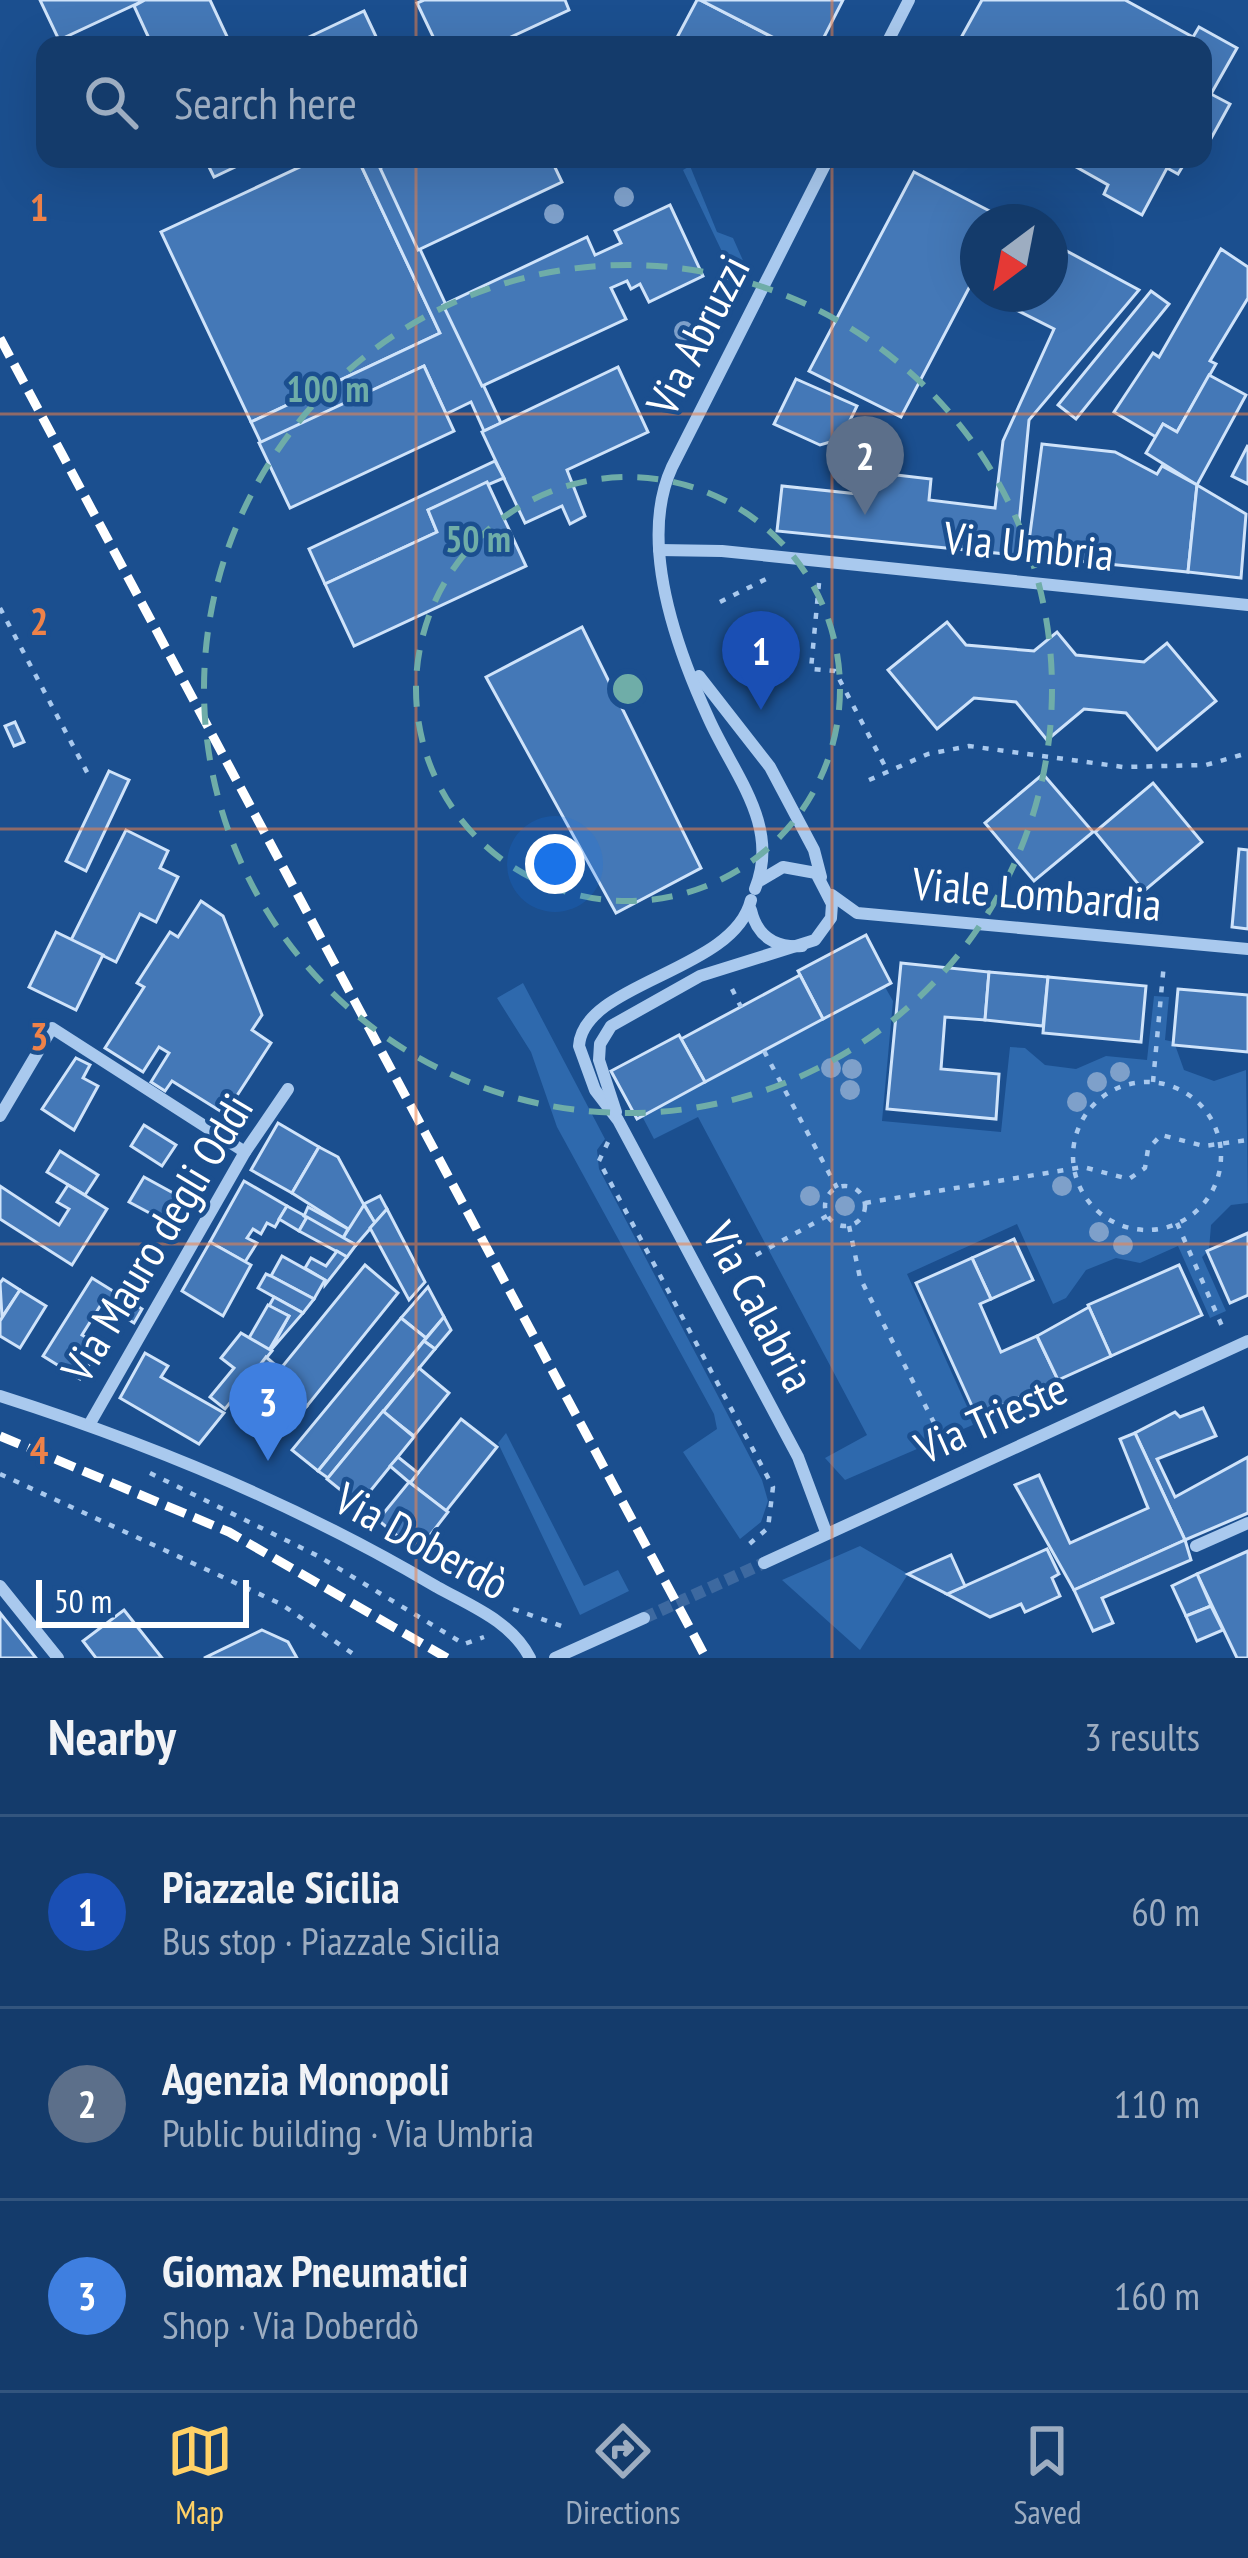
<!DOCTYPE html>
<meta charset="utf-8">
<style>
:root{--surface:#143b6b;--page:#1d4271;--text:#f1f3f6;--muted:#9dadc1;--line:#33557e;--accent:#ffd166}
body{margin:0;font-family:"PT Sans Narrow",sans-serif;background:var(--page);color:var(--text)}
.compass{position:absolute;left:960px;top:204px;width:108px;height:108px;border-radius:50%;background:var(--surface);box-shadow:0 12px 48px #0002;rotate:212deg}
.scale{position:absolute;left:36px;bottom:30px;width:213px;box-sizing:border-box;padding-left:12px;border:6px solid #fff;border-top:0;font-size:33px;line-height:42px;white-space:nowrap;color:#fff;-webkit-text-stroke:9px #1b4f8f;paint-order:stroke}
.you{position:absolute;left:555px;top:864px;width:42px;height:42px;margin:-30px;border:9px solid #fff;border-radius:50%;background:#1a73e8;box-shadow:0 0 0 18px #1a73e833}
.badge{display:grid;place-items:center;width:78px;height:78px;border-radius:50%;background:var(--accent);color:#fff;font-size:39px;font-weight:700}
.pin{position:absolute;translate:-50% -99px;filter:drop-shadow(0 3px 6px #0008)}
.pin::after{content:'';position:absolute;top:63px;width:42px;height:36px;background:inherit;clip-path:polygon(0 0,100% 0,50% 100%)}
.list{margin:0;padding:0;list-style:none}
h2{display:flex;justify-content:space-between;align-items:center;height:156px;margin:0;padding:0 48px;font-size:51px}
h2 small{font-size:39px;font-weight:400;color:var(--muted)}
.list li{display:grid;grid-template-columns:78px 1fr auto;gap:36px;align-items:center;box-sizing:border-box;height:192px;padding:0 48px;border-top:3px solid var(--line)}
.list b{display:block;font-size:45px;white-space:nowrap}
.list p{margin:0;font-size:39px;white-space:nowrap;color:var(--muted)}
.list em{font-size:39px;font-style:normal;color:var(--muted)}
.icon{flex:none;width:66px;height:66px;fill:none;stroke:currentColor;stroke-width:2;stroke-linecap:round;stroke-linejoin:round}
.map{position:relative;flex:none;width:1248px;height:1658px;overflow:hidden}
.search{position:absolute;background:var(--surface);box-shadow:0 12px 48px #0002;left:36px;right:36px;top:36px;height:132px;display:flex;align-items:center;gap:30px;box-sizing:border-box;padding:0 42px;border-radius:24px;color:var(--muted);font-size:45px}
.sheet{height:732px;background:var(--surface)}
nav{display:flex;justify-content:space-around;align-items:center;box-sizing:border-box;height:168px;border-top:3px solid var(--line);background:var(--surface);font-size:33px;color:var(--muted)}
nav a{display:grid;justify-items:center;gap:6px}
nav .on{color:var(--accent)}
.map>svg:first-child{display:block}
.green{fill:#2e69ad}
.building{fill:#4478b7;stroke:#cfe3fa;stroke-width:3}
.lines{fill:none;stroke-linecap:round;stroke-linejoin:round}
.street-tunnel{stroke:#3d69a0;stroke-width:12;stroke-dasharray:12 6;stroke-linecap:butt}
.path{stroke:#a9c9ee;stroke-width:4.5;stroke-dasharray:6 9;stroke-linecap:butt}
.street{stroke:#a9c9ee;stroke-width:12}
.rail{stroke:#fff;stroke-width:9;stroke-dasharray:21 9;stroke-linecap:butt}
.tree{fill:#7ea0ca}
.grid{fill:none;stroke:#ee8249;stroke-width:3;stroke-opacity:0.55}
.ring{fill:none;stroke:#6fada8;stroke-width:6;stroke-dasharray:21 15}
.labels{text-anchor:middle;stroke-width:9;stroke-linejoin:round;paint-order:stroke}
.street-label{font-size:45px;fill:#fff;stroke:#1b4f8f}
.grid-label{font-size:39px;text-anchor:middle;font-weight:bold;fill:#ee8249;stroke:#1b4f8f;stroke-width:9;stroke-linejoin:round;paint-order:stroke}
.centre{fill:#6fada8;stroke:#1b4f8f;stroke-width:6}
.ring-label{font-size:36px;text-anchor:middle;font-weight:bold;fill:#6fada8;stroke:#1b4f8f;stroke-width:9;stroke-linejoin:round;paint-order:stroke}
</style>
<div class="map">
<svg width="1248" height="1658" viewBox="0 0 1248 1658">
<rect width="100%" height="100%" fill="#1b4f8f"/>
<g class="green">
<polygon points="690,166 717,232 733,238 745,265 726,260 683,170"/>
<polygon points="523,983 605,1139 597,1150 599,1169 762,1480 768,1501 761,1522 740,1539 683,1452 717,1429 714,1414 557,1127 531,1052 497,998"/>
<polygon points="885,987 893,1001 882,1121 1001,1132 1010,1047 1025,1048 1045,1065 1076,1069 1106,1056 1147,1060 1154,996 1169,997 1165,1040 1174,1042 1184,1070 1214,1081 1246,1070 1248,1203 1231,1205 1211,1225 1209,1250 1202,1257 1226,1311 1210,1318 1178,1246 1140,1263 1116,1258 1086,1270 1066,1298 1053,1304 1017,1224 907,1274 975,1424 845,1480 825,1458 867,1435 698,1117 654,1139 642,1116"/>
<polygon points="506,1433 584,1586 618,1570 629,1591 580,1615 498,1443"/>
<polygon points="860,1546 908,1574 860,1650 782,1580"/>
</g>
<g class="building">
<polygon points="40,0 145,0 59,40"/>
<polygon points="145,0 210,0 231,45 152,45 134,6"/>
<polygon points="424,0 565,0 569,10 494,45 437,45 417,3"/>
<polygon points="697,0 700,0 788,45 673,45"/>
<polygon points="700,0 843,0 820,45 788,45"/>
<polygon points="982,0 1125,0 1193,37 1199,27 1237,48 1211,94 1230,104 1203,153 1203,45 957,45"/>
<polygon points="364,11 380,45 292,45"/>
<polygon points="205,159 252,159 214,177"/>
<polygon points="317,159 358,159 440,333 251,422 161,232"/>
<polygon points="358,159 378,159 501,423 484,431 471,402 446,414 424,366 261,443 251,422 440,333"/>
<polygon points="551,159 562,182 418,250 380,168 399,159"/>
<polygon points="1062,159 1187,159 1178,174 1167,168 1142,215 1104,194 1108,185"/>
<polygon points="914,172 1011,222 978,222 978,290 970,286 901,417 809,371"/>
<polygon points="670,205 703,276 649,302 640,284 631,289 627,281 611,288 626,319 482,386 443,305 587,237 595,255 621,243 615,231"/>
<polygon points="1050,242 1139,290 1029,420 1016,555 777,531 782,486 859,494 862,471 931,479 929,500 995,508 1003,441 1054,329 985,294 1050,294"/>
<polygon points="1221,249 1248,267 1248,298 1210,361 1216,364 1177,432 1163,424 1156,437 1114,412 1153,353 1159,357"/>
<polygon points="1151,291 1169,304 1076,419 1058,405"/>
<polygon points="424,366 454,431 290,508 259,443"/>
<polygon points="618,367 648,432 567,470 585,516 570,524 562,506 525,523 482,432"/>
<polygon points="1209,375 1246,395 1197,485 1146,453 1163,424 1177,432"/>
<polygon points="796,379 857,406 841,439 820,445 774,424"/>
<polygon points="1042,444 1115,452 1157,474 1162,466 1197,485 1188,572 1027,556"/>
<polygon points="1248,445 1248,484 1232,476"/>
<polygon points="495,461 504,478 428,510 437,532 325,584 309,549"/>
<polygon points="487,482 526,566 354,646 325,584 437,532 428,510"/>
<polygon points="1197,485 1246,514 1241,578 1188,572"/>
<polygon points="947,622 966,645 1034,651 1057,632 1076,655 1144,662 1167,643 1216,701 1157,750 1126,713 1084,709 1047,740 1016,702 974,698 937,729 888,670"/>
<polygon points="582,627 701,868 616,913 486,677"/>
<polygon points="15,722 24,742 14,746 5,726"/>
<polygon points="109,771 129,780 86,871 66,861"/>
<polygon points="1043,774 1093,832 1034,881 985,823"/>
<polygon points="1153,783 1202,842 1144,891 1095,832"/>
<polygon points="126,830 168,851 160,868 178,877 156,922 140,914 116,962 71,940"/>
<polygon points="1239,849 1248,850 1248,929 1232,927"/>
<polygon points="201,901 223,916 262,1015 252,1030 271,1043 225,1114 172,1081 165,1091 151,1082 169,1053 159,1047 143,1072 105,1048 144,987 137,983 170,932 178,937"/>
<polygon points="56,932 103,955 76,1010 29,987"/>
<polygon points="866,935 891,983 823,1019 798,971"/>
<polygon points="901,963 989,972 985,1020 945,1017 941,1069 999,1074 996,1119 887,1109"/>
<polygon points="989,972 1048,977 1043,1026 985,1020"/>
<polygon points="800,975 823,1019 705,1082 681,1039"/>
<polygon points="1048,977 1146,986 1141,1042 1043,1033"/>
<polygon points="1178,989 1248,995 1248,1052 1173,1045"/>
<polygon points="679,1035 705,1082 637,1119 611,1071"/>
<polygon points="76,1058 90,1065 83,1078 98,1086 74,1130 42,1109"/>
<polygon points="278,1123 319,1147 292,1193 251,1170"/>
<polygon points="144,1125 176,1145 162,1166 131,1146"/>
<polygon points="319,1147 338,1157 364,1205 350,1230 292,1193"/>
<polygon points="60,1151 98,1175 85,1195 47,1172"/>
<polygon points="144,1177 186,1200 172,1225 129,1202"/>
<polygon points="244,1181 287,1206 275,1227 267,1223 261,1234 253,1229 247,1238 257,1243 245,1262 210,1242"/>
<polygon points="68,1185 107,1209 72,1265 0,1219 0,1186 59,1225 69,1209 57,1202"/>
<polygon points="380,1196 387,1209 375,1223 364,1204"/>
<polygon points="364,1205 375,1223 356,1245 343,1238"/>
<polygon points="287,1206 307,1217 299,1231 279,1219"/>
<polygon points="308,1207 348,1229 343,1238 304,1216"/>
<polygon points="387,1209 425,1282 409,1300 370,1228"/>
<polygon points="307,1217 356,1245 347,1257 299,1231"/>
<polygon points="1248,1233 1248,1295 1230,1303 1207,1251"/>
<polygon points="1014,1239 1033,1280 991,1299 972,1258"/>
<polygon points="210,1242 251,1265 223,1316 182,1291"/>
<polygon points="337,1251 347,1257 325,1285 325,1280 305,1268 311,1258 326,1266"/>
<polygon points="282,1256 325,1280 314,1299 271,1276"/>
<polygon points="972,1258 991,1299 980,1304 1001,1352 1037,1336 1058,1380 977,1417 916,1283"/>
<polygon points="365,1265 398,1293 307,1406 273,1378"/>
<polygon points="1179,1265 1202,1315 1111,1356 1088,1305"/>
<polygon points="266,1274 271,1276 314,1299 303,1313 258,1288"/>
<polygon points="92,1278 142,1309 134,1323 102,1303 82,1335 101,1346 80,1379 43,1356"/>
<polygon points="3,1279 20,1290 2,1317 0,1283"/>
<polygon points="428,1287 444,1317 426,1338 401,1318"/>
<polygon points="20,1290 46,1306 20,1348 0,1336 0,1321"/>
<polygon points="274,1297 303,1313 270,1351 289,1316 269,1306"/>
<polygon points="268,1305 289,1316 269,1350 249,1338"/>
<polygon points="1089,1307 1111,1356 1058,1380 1037,1336"/>
<polygon points="444,1317 451,1330 435,1349 424,1341"/>
<polygon points="401,1318 426,1338 318,1471 292,1450"/>
<polygon points="241,1333 272,1351 225,1409 210,1397 234,1368 221,1358"/>
<polygon points="424,1341 435,1349 328,1478 318,1471"/>
<polygon points="145,1353 168,1366 161,1377 224,1413 199,1444 120,1398"/>
<polygon points="266,1357 280,1369 270,1381 256,1370"/>
<polygon points="419,1368 449,1393 414,1436 383,1412"/>
<polygon points="273,1378 307,1406 272,1447 238,1419"/>
<polygon points="1203,1408 1216,1436 1157,1459 1175,1497 1248,1457 1248,1513 1185,1540 1135,1433 1175,1412 1180,1417"/>
<polygon points="383,1411 414,1437 359,1505 327,1479"/>
<polygon points="461,1419 497,1447 446,1511 410,1483"/>
<polygon points="1135,1433 1185,1540 1074,1590 1015,1485 1039,1475 1070,1543 1148,1508 1120,1439"/>
<polygon points="398,1457 418,1473 410,1483 390,1466"/>
<polygon points="409,1482 448,1512 417,1552 378,1520"/>
<polygon points="1185,1540 1191,1560 1102,1598 1113,1623 1093,1631 1074,1590"/>
<polygon points="1047,1549 1059,1574 1052,1578 1060,1596 1025,1612 1021,1604 990,1617 947,1594"/>
<polygon points="1248,1551 1248,1658 1237,1658 1197,1574"/>
<polygon points="951,1555 965,1586 947,1594 908,1574"/>
<polygon points="1197,1574 1211,1606 1186,1616 1172,1586"/>
<polygon points="1211,1606 1223,1630 1197,1641 1186,1616"/>
<polygon points="124,1610 162,1658 96,1658 83,1641"/>
<polygon points="0,1613 36,1658 0,1658"/>
<polygon points="262,1630 288,1642 297,1658 204,1658"/>
</g>
<g class="lines">
<polyline class="street-tunnel" points="644,1618 764,1563"/>
<g class="path">
<polyline points="819,583 811,669 835,671 887,770"/>
<polyline points="720,602 768,578"/>
<polyline points="0,608 89,776"/>
<polyline points="869,780 928,754 969,746 1123,767 1206,765 1248,753"/>
<polyline points="732,989 741,1007"/>
<polyline points="764,1051 837,1188"/>
<polyline points="1153,1082 1164,963"/>
<circle cx="1147" cy="1156" r="74"/>
<polyline points="608,1142 599,1161 773,1487 768,1528 747,1546"/>
<circle cx="845" cy="1206" r="20"/>
<polyline points="865,1203 1083,1167 1129,1179 1145,1168 1148,1149 1161,1135 1204,1146 1248,1140"/>
<polyline points="1177,1223 1225,1333"/>
<polyline points="849,1226 860,1278 951,1456"/>
<polyline points="756,1255 827,1216"/>
<polyline points="150,1473 318,1556 464,1644 484,1637"/>
<polyline points="0,1474 281,1604 359,1658"/>
<polyline points="513,1609 567,1628"/>
</g>
<g class="street">
<polyline points="886,45 909,0"/>
<polyline points="659,550 722,551 1248,605"/>
<polyline points="699,676 770,767 814,850 821,877"/>
<path d="M755,889C781,825 733,774 708,717C676,647 638,541 672,467L828,159"/>
<polyline points="832,895 857,913 1248,949"/>
<path d="M751,900C734,972 583,982 579,1046L595,1090L618,1120L798,1457L826,1532"/>
<path d="M751,910C757,936 775,948 802,946"/>
<polyline points="616,1112 599,1060 600,1044 611,1026 700,976 815,940 831,918 832,904 816,873 783,867 761,880"/>
<polyline points="0,1116 52,1028 245,1152"/>
<path d="M0,1396C151,1444 300,1506 437,1587C471,1606 511,1621 530,1658"/>
<polyline points="89,1425 245,1152 288,1089"/>
<polyline points="1196,1546 1248,1523"/>
<polyline points="764,1563 1248,1341"/>
<polyline points="0,1586 58,1658"/>
<polyline points="555,1658 644,1618"/>
</g>
<g class="rail">
<polyline points="0,338 706,1658"/>
<polyline points="0,1436 229,1532 447,1658"/>
</g>
</g>
<g class="tree">
<circle cx="624" cy="197" r="10"/>
<circle cx="554" cy="214" r="10"/>
<circle cx="684" cy="331" r="10"/>
<circle cx="831" cy="1068" r="10"/>
<circle cx="852" cy="1069" r="10"/>
<circle cx="1120" cy="1072" r="10"/>
<circle cx="1097" cy="1082" r="10"/>
<circle cx="850" cy="1090" r="10"/>
<circle cx="1077" cy="1102" r="10"/>
<circle cx="1062" cy="1186" r="10"/>
<circle cx="810" cy="1196" r="10"/>
<circle cx="845" cy="1206" r="10"/>
<circle cx="1099" cy="1232" r="10"/>
<circle cx="1123" cy="1245" r="10"/>
</g>
<path class="grid" d="M416,0V45M832,0V45M416,159V1658M832,159V1658M0,414H1248M0,829H1248M0,1244H1248"/>
<g class="ring">
<circle cx="628" cy="689" r="212"/>
<circle cx="628" cy="689" r="424"/>
</g>
<g class="labels">
<g class="street-label">
<text transform="translate(698 335) rotate(-63)" y="16">Via Abruzzi</text>
<text transform="translate(1029 546) rotate(6)" y="16">Via Umbria</text>
<text transform="translate(1037 894) rotate(5)" y="16">Viale Lombardia</text>
<text transform="translate(157 1238) rotate(-59)" y="16">Via Mauro degli Oddi</text>
<text transform="translate(759 1307) rotate(62)" y="16">Via Calabria</text>
<text transform="translate(991 1418) rotate(-24)" y="16">Via Trieste</text>
<text transform="translate(422 1541) rotate(29)" y="16">Via Doberdò</text>
</g>
</g>
<g class="grid-label">
<text x="39" y="221">1</text>
<text x="39" y="635">2</text>
<text x="39" y="1050">3</text>
<text x="39" y="1464">4</text>
</g>
<circle cx="628" cy="689" r="18" class="centre"/>
<g class="ring-label">
<text x="328" y="402">100 m</text>
<text x="478" y="552">50 m</text>
</g>
</svg>
<svg class="compass" viewBox="-18 -18 36 36"><path d="M0-13l5 13h-10z" fill="#e53935"/><path d="M0 13l5-13h-10z" fill="#9dadc1"/></svg>
<div class="scale">50 m</div>
<div class="you"></div>
<div class="pin badge" style="left:761px;top:710px;background:#1a4fb4">1</div>
<div class="pin badge" style="left:865px;top:515px;background:#5c6f8a">2</div>
<div class="pin badge" style="left:268px;top:1461px;background:#3f7fe0">3</div>
<div class="search"><svg class="icon" aria-label="search" viewBox="0 0 24 24"><circle cx="10" cy="10" r="6"/><path d="M15 15l6 6"/></svg>Search here</div>
</div>
<section class="sheet">
<h2>Nearby<small>3 results</small></h2>
<ul class="list">
<li><span class="badge" style="background:#1a4fb4">1</span><div><b>Piazzale Sicilia</b><p>Bus stop · Piazzale Sicilia</p></div><em>60 m</em></li>
<li><span class="badge" style="background:#5c6f8a">2</span><div><b>Agenzia Monopoli</b><p>Public building · Via Umbria</p></div><em>110 m</em></li>
<li><span class="badge" style="background:#3f7fe0">3</span><div><b>Giomax Pneumatici</b><p>Shop · Via Doberdò</p></div><em>160 m</em></li>
</ul>
</section>
<nav>
<a class="on"><svg class="icon" aria-label="map" viewBox="0 0 24 24"><path d="M3 6l6-2 6 2 6-2v14l-6 2-6-2-6 2zM9 4v14M15 6v14"/></svg>Map</a>
<a><svg class="icon" aria-label="directions" viewBox="0 0 24 24"><path d="M12 3l9 9-9 9-9-9zM9 14v-3h6M13 9l2 2-2 2"/></svg>Directions</a>
<a><svg class="icon" aria-label="saved" viewBox="0 0 24 24"><path d="M7 4h10v16l-5-4-5 4z"/></svg>Saved</a>
</nav>
